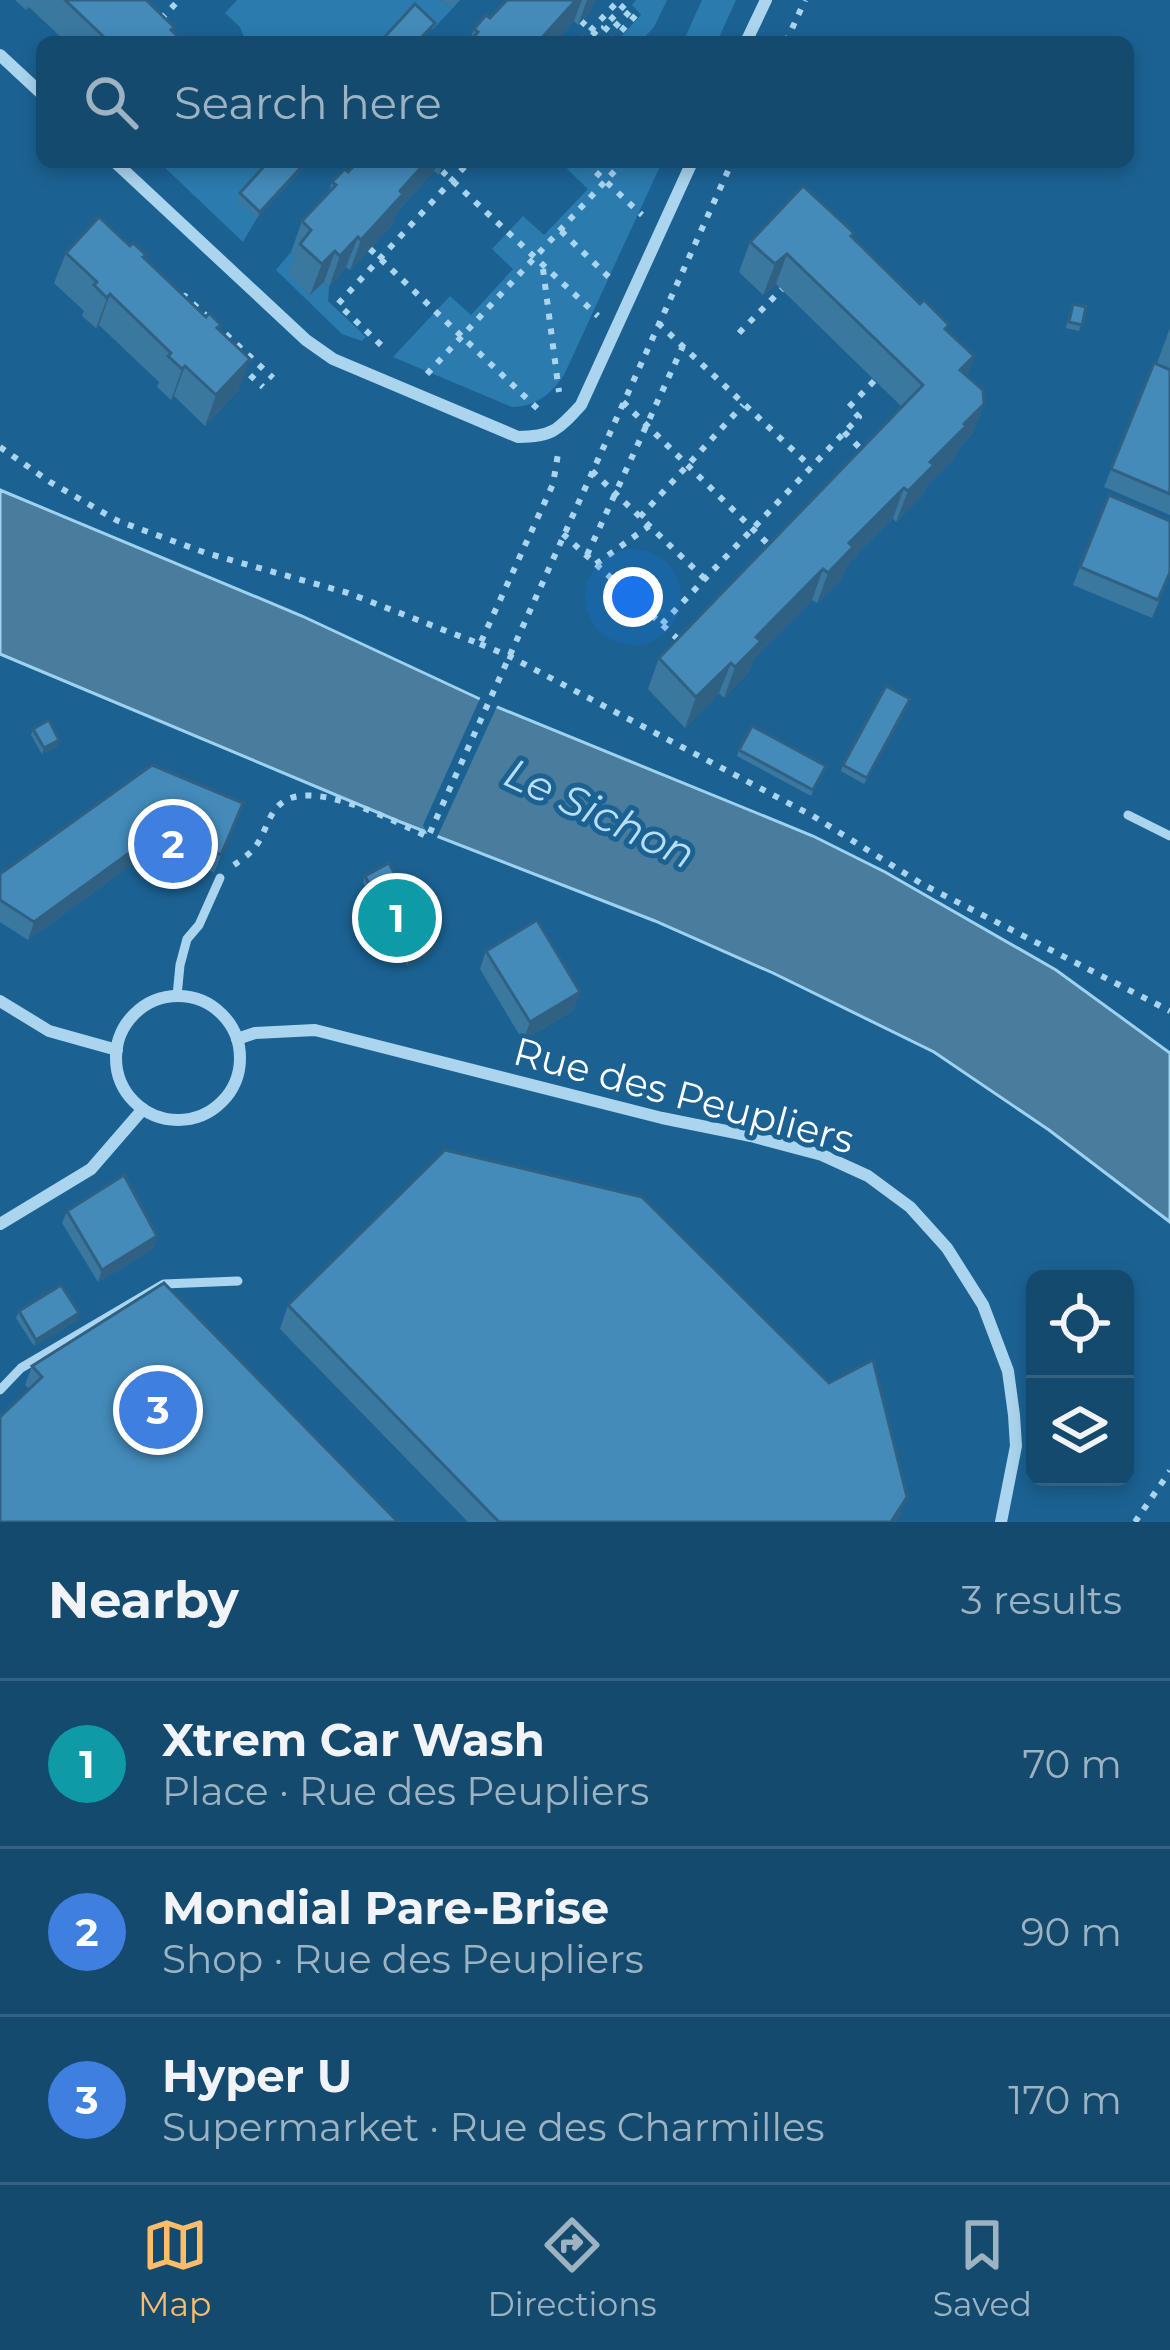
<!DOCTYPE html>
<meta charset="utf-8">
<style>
:root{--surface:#144a6e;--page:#1d5173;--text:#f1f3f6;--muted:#9db3c2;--line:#336281;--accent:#ffbc69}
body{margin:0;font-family:Montserrat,sans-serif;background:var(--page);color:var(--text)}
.controls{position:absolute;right:36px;bottom:36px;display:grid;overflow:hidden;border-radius:18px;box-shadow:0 6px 18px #0003}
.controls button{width:108px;height:108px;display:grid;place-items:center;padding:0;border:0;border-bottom:3px solid var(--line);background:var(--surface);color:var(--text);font:60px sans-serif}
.you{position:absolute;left:633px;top:597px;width:42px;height:42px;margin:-30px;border:9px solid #fff;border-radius:50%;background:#1a73e8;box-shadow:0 0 0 18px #1a73e833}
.badge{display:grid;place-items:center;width:78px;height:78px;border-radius:50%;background:var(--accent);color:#fff;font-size:39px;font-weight:700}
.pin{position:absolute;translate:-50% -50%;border:6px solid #fff;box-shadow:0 3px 12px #0006}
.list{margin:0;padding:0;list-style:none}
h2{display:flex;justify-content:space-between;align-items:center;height:156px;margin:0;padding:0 48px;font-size:51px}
h2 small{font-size:39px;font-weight:400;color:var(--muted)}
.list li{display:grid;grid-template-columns:78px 1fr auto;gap:36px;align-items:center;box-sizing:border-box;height:168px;padding:0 48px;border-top:3px solid var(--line)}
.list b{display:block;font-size:45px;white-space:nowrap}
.list p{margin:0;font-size:39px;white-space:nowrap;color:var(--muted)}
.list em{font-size:39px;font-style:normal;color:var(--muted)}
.icon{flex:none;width:66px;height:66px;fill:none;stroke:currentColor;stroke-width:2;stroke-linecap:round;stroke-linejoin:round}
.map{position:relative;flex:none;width:1170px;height:1522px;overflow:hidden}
.search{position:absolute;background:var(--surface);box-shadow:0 6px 18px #0003;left:36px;right:36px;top:36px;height:132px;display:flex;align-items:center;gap:30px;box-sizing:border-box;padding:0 42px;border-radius:18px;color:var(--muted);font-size:45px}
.sheet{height:660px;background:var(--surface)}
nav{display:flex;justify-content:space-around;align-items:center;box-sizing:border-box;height:168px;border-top:3px solid var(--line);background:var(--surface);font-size:33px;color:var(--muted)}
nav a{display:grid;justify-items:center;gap:6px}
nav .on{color:var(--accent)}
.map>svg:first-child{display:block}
.green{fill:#2b7baf}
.water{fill:#4a7c9e;stroke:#9ed2f1;stroke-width:3}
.pier{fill:#1b6293}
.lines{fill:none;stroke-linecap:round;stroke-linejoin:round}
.path{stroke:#abd5ef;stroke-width:6;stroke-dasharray:6 9;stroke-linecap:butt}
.lane{stroke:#abd5ef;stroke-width:9}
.street{stroke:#abd5ef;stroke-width:12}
.wall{fill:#3a78a0}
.shaded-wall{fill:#306182}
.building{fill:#448bba;stroke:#306182;stroke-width:3}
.labels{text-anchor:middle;stroke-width:10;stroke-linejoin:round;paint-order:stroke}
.street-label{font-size:39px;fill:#fff;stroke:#1b6293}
.water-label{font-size:42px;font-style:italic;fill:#b8def6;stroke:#1b6293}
</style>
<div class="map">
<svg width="1170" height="1522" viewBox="0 0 1170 1522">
<rect width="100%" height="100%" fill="#1b6293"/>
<g class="green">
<polygon points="237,0 441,0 452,9 433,29 383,42 246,42 240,27 225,13"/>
<polygon points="636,0 667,0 654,27 640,42 616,42 641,15 632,5"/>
<polygon points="702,0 736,0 717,42 683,42"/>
<polygon points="159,162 272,162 257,218 243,242"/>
<path d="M573,162H662L564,375C550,395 537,406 512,407L393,357L450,296L471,315L513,269L492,249L523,216L544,235L588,189L567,169Z"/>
<polygon points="291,252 329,287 328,301 366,337 362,341 342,334 276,270"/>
</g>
<polygon class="water" points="0,490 302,616 497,707 813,836 885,872 1056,970 1170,1053 1170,1222 1049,1130 934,1052 773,973 655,921 398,821 0,654"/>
<polygon class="pier" points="482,694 499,702 435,842 430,840 423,825"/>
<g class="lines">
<g class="path">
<polyline points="161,19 179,0"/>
<polyline points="581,21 604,42"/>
<polyline points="580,42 619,0"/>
<polyline points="611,42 636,15 630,11 610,32 604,27 629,0"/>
<polyline points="786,42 805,0"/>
<polyline points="585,162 642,215"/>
<polyline points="442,171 598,316"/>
<polyline points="561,231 612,280"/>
<polyline points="370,249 540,411"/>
<polyline points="543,269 559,392"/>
<polyline points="182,299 185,296 273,378"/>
<polyline points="658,323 811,467"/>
<polyline points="739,333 782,289"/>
<polyline points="381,345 338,304 469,162"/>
<polyline points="239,365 263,387"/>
<polyline points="427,374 623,162"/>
<polyline points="623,402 771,547"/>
<polyline points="844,432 867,455"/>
<polyline points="0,447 50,482 118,521 206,553 348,593 480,644 553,484 558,454"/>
<polyline points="592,471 705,579"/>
<polyline points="640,517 743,405"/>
<polyline points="563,534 680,641"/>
<polyline points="587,555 683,346"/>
<polyline points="596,564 649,526"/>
<polyline points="662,624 859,417 849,407 875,380"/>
<polyline points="480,644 509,656 813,816 922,884 1170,1011"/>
<path d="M234,865C241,860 250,854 255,847C267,832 268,810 286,800C320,782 396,822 428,837L732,162"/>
<polyline points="1135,1522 1170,1471"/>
</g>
<g class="lane">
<polyline points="1128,815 1170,836"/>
<polyline points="177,996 180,965 187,939 199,925 220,878"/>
<polyline points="0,1390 21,1368 164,1284 238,1281"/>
</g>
<g class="street">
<polyline points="746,42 766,0"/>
<polyline points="0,55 42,94"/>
<path d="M115,162L306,340L333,359L518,437C552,437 558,430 581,405L692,162"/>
<circle cx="178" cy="1058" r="62"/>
<polyline points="0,1001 49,1031 117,1050"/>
<polyline points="237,1039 255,1033 315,1030 662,1118 751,1136 822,1155 868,1176 910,1207 947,1248 983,1305 1008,1371 1014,1415 1016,1446 1001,1522"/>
<polyline points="0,1224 91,1169 143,1109"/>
</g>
</g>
<g class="wall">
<polygon points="15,0 146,0 174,27 172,31 184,42 66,42 29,7 26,10"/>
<polygon points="441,0 460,0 452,9"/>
<polygon points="507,0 595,0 590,12 578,25 574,21 555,42 469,42 474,29 490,18"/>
<polygon points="309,162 257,218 237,199 240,193"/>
<polygon points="358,162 450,162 439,175 434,171 396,213 392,225 350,270 346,267 329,287 324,282 310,295 288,274 295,256 291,252 302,221 328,194 332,182 348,172"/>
<polygon points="852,238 974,356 967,375 984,404 972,434 958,449 955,457 927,485 922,496 896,522 893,518 846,566 842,578 817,603 812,600 754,658 749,672 724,698 719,693 685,728 648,689 659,658 902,407 776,284 763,295 739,272 750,242"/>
<polygon points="130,246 146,255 144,259 219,330 239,390 205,426 174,396 171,400 157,387 159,382 99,325 96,328 82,316 84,311 54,283 66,253"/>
<polygon points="1086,307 1079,331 1066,328 1070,311"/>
<polygon points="1170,328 1170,368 1157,363"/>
<polygon points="1154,363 1170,370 1170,515 1104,487"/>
<polygon points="1080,567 1170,575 1152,618 1073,585"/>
<polygon points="908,706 864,784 841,771 843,765"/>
<polygon points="33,729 59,740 57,746 42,754 31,735"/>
<polygon points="739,750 826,766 811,796 737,756"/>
<polygon points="243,803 214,873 154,848 28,940 0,922 0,874"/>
<polygon points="365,876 431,953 407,966 363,882"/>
<polygon points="486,951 580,992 573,1010 523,1041 480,969"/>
<polygon points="67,1211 157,1236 153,1249 98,1282 62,1223"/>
<polygon points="164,1283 30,1389 25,1385 32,1366"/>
<polygon points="288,1305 897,1522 468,1522 280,1329"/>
<polygon points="19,1311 77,1320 34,1346 16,1318"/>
</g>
<g class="shaded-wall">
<polygon points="576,0 582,0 574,21 555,42 538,42"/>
<polygon points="587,0 595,0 590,12 578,25"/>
<polygon points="306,162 309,162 257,218 260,212"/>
<polygon points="426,162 438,162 434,171 396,213 392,225 350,270 361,240 400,191"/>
<polygon points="443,162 450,162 439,175"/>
<polygon points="358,237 346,267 329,287 340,256"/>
<polygon points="335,251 324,282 310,295 322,264"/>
<polygon points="787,254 776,284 763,295 775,264"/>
<polygon points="110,294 99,325 96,328 107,298"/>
<polygon points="974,356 963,387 960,370"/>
<polygon points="250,359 239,390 205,426 216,395"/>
<polygon points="185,366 174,396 171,400 182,369"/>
<polygon points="984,404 972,434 958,449 955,457 927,485 922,496 896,522 908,491 930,462"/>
<polygon points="904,488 893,518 846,566 842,578 817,603 828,573 849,543"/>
<polygon points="823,569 812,600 754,658 749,672 724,698 735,667 756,637"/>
<polygon points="731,663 719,693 685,728 696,697"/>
<polygon points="59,740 57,746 42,754 44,748"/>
<polygon points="161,830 154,848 28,940 34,922"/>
<polygon points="433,947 431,953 407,966 409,960"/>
<polygon points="580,992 573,1010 523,1041 530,1022"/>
<polygon points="157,1236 153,1249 98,1282 102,1270"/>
<polygon points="79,1313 77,1320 34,1346 36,1340"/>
<polygon points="907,1497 898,1520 897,1522 891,1522"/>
</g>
<g class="building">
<polygon points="65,0 146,0 174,27 171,30 184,42 103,42 105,38"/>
<polygon points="507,0 576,0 538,42 469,42 478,32 474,29 486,15 490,18"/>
<polygon points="415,4 435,23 417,42 380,42"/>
<polygon points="268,162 306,162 260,212 240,193"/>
<polygon points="358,162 426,162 400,191 403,194 361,240 358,237 340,256 335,251 322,264 300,244 311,230 302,221 336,185 332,182 345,169 348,172"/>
<polygon points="803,186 854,233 851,236 920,304 924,300 949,325 945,329 974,356 960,370 983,390 984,404 964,424 966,426 930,462 934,465 908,491 904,488 849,543 853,547 828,573 823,569 756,637 761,641 735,667 731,663 696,697 659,658 923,385 787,254 775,264 750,242"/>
<polygon points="99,217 130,246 133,243 146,255 143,257 206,317 209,313 221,325 217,328 250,359 216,395 185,366 182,369 168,356 171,353 110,294 107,298 94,285 97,282 66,253"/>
<polygon points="1073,304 1086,307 1082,325 1069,322"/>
<polygon points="1154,363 1170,370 1170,494 1111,469"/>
<polygon points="1109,495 1170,521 1170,572 1158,600 1080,567"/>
<polygon points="886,686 910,699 867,778 843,765"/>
<polygon points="49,720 59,740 44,748 33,729"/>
<polygon points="752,726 826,766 813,790 739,750"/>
<polygon points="152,765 243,803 221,855 161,830 34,922 0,900 0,874"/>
<polygon points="389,863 433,947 409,960 365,876"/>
<polygon points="537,920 580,992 530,1022 486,951"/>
<polygon points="445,1150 642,1197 829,1383 873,1360 907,1497 891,1522 499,1522 288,1305"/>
<polygon points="124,1175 157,1236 102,1270 67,1211"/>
<polygon points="164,1283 398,1522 0,1522 0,1417 42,1377 32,1366"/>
<polygon points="61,1285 79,1313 36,1340 19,1311"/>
</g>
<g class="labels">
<g class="street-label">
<text transform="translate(684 1095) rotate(15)" y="14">Rue des Peupliers</text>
</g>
<g class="water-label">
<text transform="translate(600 813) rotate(25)" y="15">Le Sichon</text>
</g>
</g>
</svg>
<div class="controls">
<button><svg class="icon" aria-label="locate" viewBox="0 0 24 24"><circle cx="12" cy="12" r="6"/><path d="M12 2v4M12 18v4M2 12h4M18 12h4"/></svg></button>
<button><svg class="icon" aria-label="layers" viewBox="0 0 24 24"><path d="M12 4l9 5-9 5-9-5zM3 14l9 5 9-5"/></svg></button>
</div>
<div class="you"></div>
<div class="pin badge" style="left:397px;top:918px;background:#0f9aa8">1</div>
<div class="pin badge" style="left:173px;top:844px;background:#3f7fe0">2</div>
<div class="pin badge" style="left:158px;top:1410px;background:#3f7fe0">3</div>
<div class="search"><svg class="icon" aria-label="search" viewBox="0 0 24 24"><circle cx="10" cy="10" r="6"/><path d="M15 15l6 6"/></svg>Search here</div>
</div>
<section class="sheet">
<h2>Nearby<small>3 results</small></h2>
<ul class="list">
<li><span class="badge" style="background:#0f9aa8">1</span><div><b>Xtrem Car Wash</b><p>Place · Rue des Peupliers</p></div><em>70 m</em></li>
<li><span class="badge" style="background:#3f7fe0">2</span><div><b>Mondial Pare-Brise</b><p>Shop · Rue des Peupliers</p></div><em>90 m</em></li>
<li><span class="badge" style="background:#3f7fe0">3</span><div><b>Hyper U</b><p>Supermarket · Rue des Charmilles</p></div><em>170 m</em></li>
</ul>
</section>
<nav>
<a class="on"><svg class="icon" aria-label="map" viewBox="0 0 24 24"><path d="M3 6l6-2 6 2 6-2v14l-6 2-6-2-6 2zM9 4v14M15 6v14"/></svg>Map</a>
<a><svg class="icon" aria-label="directions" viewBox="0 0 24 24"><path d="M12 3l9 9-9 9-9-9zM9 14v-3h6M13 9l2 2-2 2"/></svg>Directions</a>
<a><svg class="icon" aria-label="saved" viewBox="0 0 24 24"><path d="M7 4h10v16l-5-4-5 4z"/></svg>Saved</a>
</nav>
